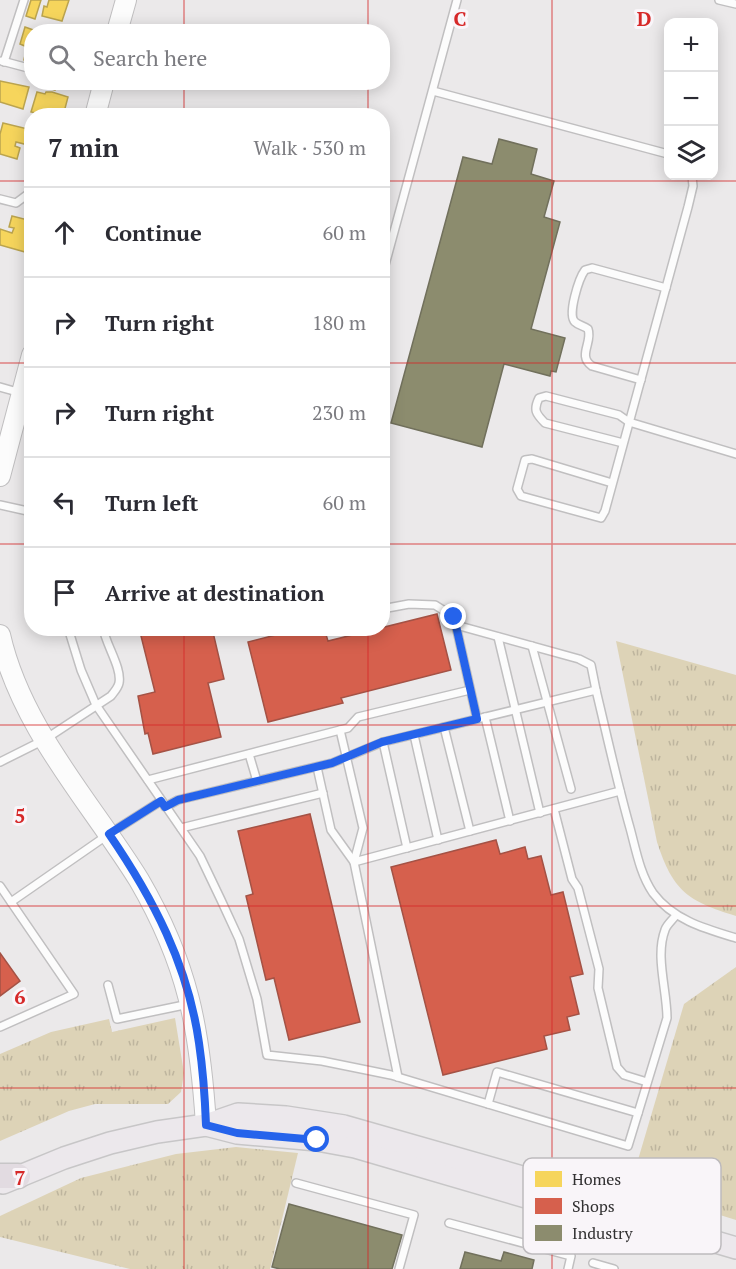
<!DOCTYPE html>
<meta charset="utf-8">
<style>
:root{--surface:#fff;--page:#f7f7f7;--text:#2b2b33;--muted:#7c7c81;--line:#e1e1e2}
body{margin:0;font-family:"PT Serif",serif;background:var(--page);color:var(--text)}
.controls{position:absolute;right:18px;top:18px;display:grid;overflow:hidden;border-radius:12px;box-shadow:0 3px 15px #0003}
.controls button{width:54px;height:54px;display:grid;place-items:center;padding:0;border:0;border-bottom:2px solid var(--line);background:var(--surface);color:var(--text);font:30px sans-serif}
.stop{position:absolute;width:18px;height:18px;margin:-14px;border:4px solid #2563eb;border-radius:50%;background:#fff}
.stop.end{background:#2563eb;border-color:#fff;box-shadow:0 2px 6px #0008}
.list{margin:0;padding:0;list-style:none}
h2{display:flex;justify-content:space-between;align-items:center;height:78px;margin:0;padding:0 24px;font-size:26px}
h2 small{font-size:20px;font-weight:400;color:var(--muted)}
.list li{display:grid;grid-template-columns:39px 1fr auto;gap:18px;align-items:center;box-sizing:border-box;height:90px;padding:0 24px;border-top:2px solid var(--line)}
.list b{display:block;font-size:22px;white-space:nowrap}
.list em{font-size:20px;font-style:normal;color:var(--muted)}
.icon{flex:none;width:33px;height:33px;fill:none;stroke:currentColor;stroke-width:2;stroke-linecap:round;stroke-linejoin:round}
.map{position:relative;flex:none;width:736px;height:1269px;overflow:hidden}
.search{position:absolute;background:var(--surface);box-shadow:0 3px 15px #0003;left:24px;top:24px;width:366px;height:66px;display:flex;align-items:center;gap:15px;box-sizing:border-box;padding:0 21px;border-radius:24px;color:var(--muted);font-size:22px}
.panel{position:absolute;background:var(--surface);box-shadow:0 3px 15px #0003;left:24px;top:108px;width:366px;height:528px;border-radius:24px}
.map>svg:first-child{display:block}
.grass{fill:url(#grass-tufts)}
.homes{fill:#f6d55c;stroke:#bba44f;stroke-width:1.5}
.shops{fill:#d6604d;stroke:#a45245;stroke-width:1.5}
.industry{fill:#8c8c6e;stroke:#71705c;stroke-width:1.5}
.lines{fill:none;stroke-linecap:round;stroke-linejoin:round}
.lane-casing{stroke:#c0bfc0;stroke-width:10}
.secondary-casing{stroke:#c0bfc0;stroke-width:22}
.primary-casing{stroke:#c7c6c7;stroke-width:24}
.highway-casing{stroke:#c7c6c7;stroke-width:27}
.lane{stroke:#fcfcfc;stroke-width:7}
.secondary{stroke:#fcfcfc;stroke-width:20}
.primary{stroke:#ece8ec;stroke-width:21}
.highway{stroke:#e2dbe1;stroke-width:24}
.route{stroke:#2563eb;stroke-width:8}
.grid{fill:none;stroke:#d62828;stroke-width:1.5;stroke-opacity:0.55}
.key{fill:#f9f5f9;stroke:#bdbabd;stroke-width:1.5}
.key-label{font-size:16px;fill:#313031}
.grid-label{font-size:20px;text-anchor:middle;font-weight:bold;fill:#d62828;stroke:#f9f5f9;stroke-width:6;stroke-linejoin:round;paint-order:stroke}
</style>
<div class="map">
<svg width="736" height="1269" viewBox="0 0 736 1269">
<defs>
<pattern id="grass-tufts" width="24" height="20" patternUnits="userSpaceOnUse" patternTransform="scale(1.5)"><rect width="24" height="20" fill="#ddd3b7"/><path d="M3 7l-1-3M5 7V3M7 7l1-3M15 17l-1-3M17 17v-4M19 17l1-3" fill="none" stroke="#beb59e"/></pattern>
</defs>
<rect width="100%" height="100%" fill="#ebe9ea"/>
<g class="grass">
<path d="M616,641L736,675V916C687,901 673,891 657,842Z"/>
<polygon points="736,967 736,1220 630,1187 684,1004"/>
<polygon points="175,1018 184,1073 181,1092 168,1104 95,1104 69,1111 0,1141 0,1054 51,1032 109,1019 112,1032"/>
<polygon points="236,1147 298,1153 270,1269 130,1269 0,1237 0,1216 81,1178 176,1154"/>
</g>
<g class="homes">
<polygon points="31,0 41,0 35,19 26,16"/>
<polygon points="49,0 69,0 62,21 42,16 44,6 47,7"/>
<polygon points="25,27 39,32 32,32 32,49 20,44"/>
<polygon points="26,50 32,51 32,62 24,60"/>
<polygon points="0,81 29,87 23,109 0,102"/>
<polygon points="39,82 58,82 55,90 38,85"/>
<polygon points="37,92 45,94 46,92 52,92 68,97 63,116 51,116 41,111 41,114 31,112"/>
<polygon points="3,123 32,130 32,146 16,142 15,146 20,148 17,159 0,154 0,134"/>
<polygon points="12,216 32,221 32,229 25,252 0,245 0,229 12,233 14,228 9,227"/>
</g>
<g class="shops">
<polygon points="437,614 451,670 341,698 343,703 268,722 248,642 303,628 324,628 328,641"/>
<polygon points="139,628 212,628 224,679 208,683 221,737 153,754 148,733 145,734 138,696 155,692"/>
<polygon points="310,814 360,1022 289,1040 274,978 266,980 246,896 253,894 238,831"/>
<polygon points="496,840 500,854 525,847 528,859 541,856 551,895 563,892 583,974 570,977 579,1014 567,1017 570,1030 544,1036 547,1049 443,1075 391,867"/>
<polygon points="0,953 20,981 0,996"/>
</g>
<g class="industry">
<polygon points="499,139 537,149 531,174 554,181 544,217 560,222 531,329 565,338 556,372 551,371 550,376 504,364 482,447 391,423 463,157 492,164"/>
<polygon points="289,1204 402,1235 392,1269 280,1269 272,1267"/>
<polygon points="465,1252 501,1261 504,1252 534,1260 532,1269 460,1269"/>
</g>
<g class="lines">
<defs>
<g id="lane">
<polyline points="719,0 736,4"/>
<polyline points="2,61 32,69"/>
<polyline points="4,62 24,0"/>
<polyline points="433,91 668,154"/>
<polyline points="0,199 16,203 32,191"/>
<polyline points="382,276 457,0"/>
<path d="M641,380L592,366C577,356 593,342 588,329C584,326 578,325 575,322C567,315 579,278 585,270L592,268L666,288"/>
<polyline points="0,387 21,393"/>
<path d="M623,443L545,423C536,414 533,410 539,398L546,396L619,415L629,422L736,454"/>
<polyline points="612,483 532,459 525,460 517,489 521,496 601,518 605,511 688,207 693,186 692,176"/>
<polyline points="0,505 32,512"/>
<polyline points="382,609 409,604 435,605 454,617 477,719"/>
<polyline points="456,625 579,659 591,665 596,690"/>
<path d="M68,628L81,670L96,705L200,856L221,900L239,939L257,999L267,1055L322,1061L391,1075L628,1146L667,1018C667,990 655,956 665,930C667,924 673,920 676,915"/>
<polyline points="498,637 540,813"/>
<polyline points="532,646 571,789"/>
<polyline points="485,717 510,821"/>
<polyline points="444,727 470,831"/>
<polyline points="340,730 363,828 354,862 398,1077"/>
<polyline points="414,735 438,840"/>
<polyline points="383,742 407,848"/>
<polyline points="249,754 257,781"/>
<path d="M0,762L44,740L111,696C114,692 118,688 119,683C122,668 106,645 103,628"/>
<polyline points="317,767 331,830 354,862 620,791"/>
<polyline points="148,780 340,730 348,728 358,717 470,690"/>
<path d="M165,807L178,800L332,763L383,742L596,690C607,736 617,782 630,828C636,850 640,874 653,893C673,920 706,929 736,938"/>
<polyline points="554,809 572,879 578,888 599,969 598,988 617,1067 624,1075 647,1082"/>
<polyline points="181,828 323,793"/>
<polyline points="0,886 74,994 0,1027"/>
<polyline points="11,902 109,834 161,801"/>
<polyline points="108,985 117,1019 189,1004"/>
<polyline points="488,1104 497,1072 638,1113"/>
<polyline points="296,1183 414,1215 399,1269"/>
<polyline points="449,1223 571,1256 568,1269"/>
<polyline points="593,1263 614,1269"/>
</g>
<g id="secondary">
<polyline points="117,32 126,0"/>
<polyline points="95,116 104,82"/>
<polyline points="0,476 32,355"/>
<path d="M0,635C21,728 90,801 139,880C188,964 200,1029 206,1125"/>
</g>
<g id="primary">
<polyline points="206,1125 237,1133 317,1140 355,1147 567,1209 590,1205"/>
<polyline points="3,1183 64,1158 110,1143 157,1132 206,1125 238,1114 286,1117 344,1126 571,1191 590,1205 736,1248"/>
</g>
<polyline id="highway" points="0,1176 18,1176"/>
</defs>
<use href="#lane" class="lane-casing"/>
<use href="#secondary" class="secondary-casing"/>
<use href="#primary" class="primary-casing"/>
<use href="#highway" class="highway-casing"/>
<use href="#lane" class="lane"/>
<use href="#secondary" class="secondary"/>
<use href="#primary" class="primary"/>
<use href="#highway" class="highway"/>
</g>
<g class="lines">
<path class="route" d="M317,1140L237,1133L206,1125C205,1098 203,1070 199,1043C188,965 153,898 109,834L161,801L165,807L178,800L332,763L382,742L477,719L454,617"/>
</g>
<path class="grid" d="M184,0V32M368,0V32M552,0V1269M184,82V116M368,82V116M0,181H32M382,181H736M0,363H32M382,363H736M0,544H32M382,544H736M184,628V1269M368,628V1269M0,725H736M0,906H736M0,1088H736"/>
<rect x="523" y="1158" width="198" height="96" rx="9" class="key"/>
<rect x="535" y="1171" width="27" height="16" fill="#f6d55c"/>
<rect x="535" y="1198" width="27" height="16" fill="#d6604d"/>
<rect x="535" y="1225" width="27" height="16" fill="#8c8c6e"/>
<g class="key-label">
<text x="572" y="1185">Homes</text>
<text x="572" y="1212">Shops</text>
<text x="572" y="1239">Industry</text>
</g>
<g class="grid-label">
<text x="460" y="26">C</text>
<text x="644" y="26">D</text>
<text x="20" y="823">5</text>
<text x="20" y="1004">6</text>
<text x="20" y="1185">7</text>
</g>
</svg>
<div class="controls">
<button>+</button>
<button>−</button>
<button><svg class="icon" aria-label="layers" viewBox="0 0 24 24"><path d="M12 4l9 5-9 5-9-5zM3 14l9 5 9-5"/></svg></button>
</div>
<div class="stop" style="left:317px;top:1140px"></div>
<div class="stop end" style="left:454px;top:617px"></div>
<div class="search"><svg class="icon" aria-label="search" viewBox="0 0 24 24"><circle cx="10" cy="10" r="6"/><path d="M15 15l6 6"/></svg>Search here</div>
<section class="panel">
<h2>7 min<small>Walk · 530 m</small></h2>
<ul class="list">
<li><svg class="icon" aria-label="ahead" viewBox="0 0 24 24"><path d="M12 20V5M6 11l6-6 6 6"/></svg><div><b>Continue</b></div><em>60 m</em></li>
<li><svg class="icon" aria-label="right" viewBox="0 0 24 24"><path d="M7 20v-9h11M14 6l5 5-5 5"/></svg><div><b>Turn right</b></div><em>180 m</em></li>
<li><svg class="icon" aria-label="right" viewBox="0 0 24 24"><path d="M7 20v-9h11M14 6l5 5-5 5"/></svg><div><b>Turn right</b></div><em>230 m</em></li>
<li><svg class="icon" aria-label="left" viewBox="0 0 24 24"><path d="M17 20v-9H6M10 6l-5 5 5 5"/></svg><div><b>Turn left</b></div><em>60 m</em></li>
<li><svg class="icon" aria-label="arrive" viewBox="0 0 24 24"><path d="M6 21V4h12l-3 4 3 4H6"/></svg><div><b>Arrive at destination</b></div></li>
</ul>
</section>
</div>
